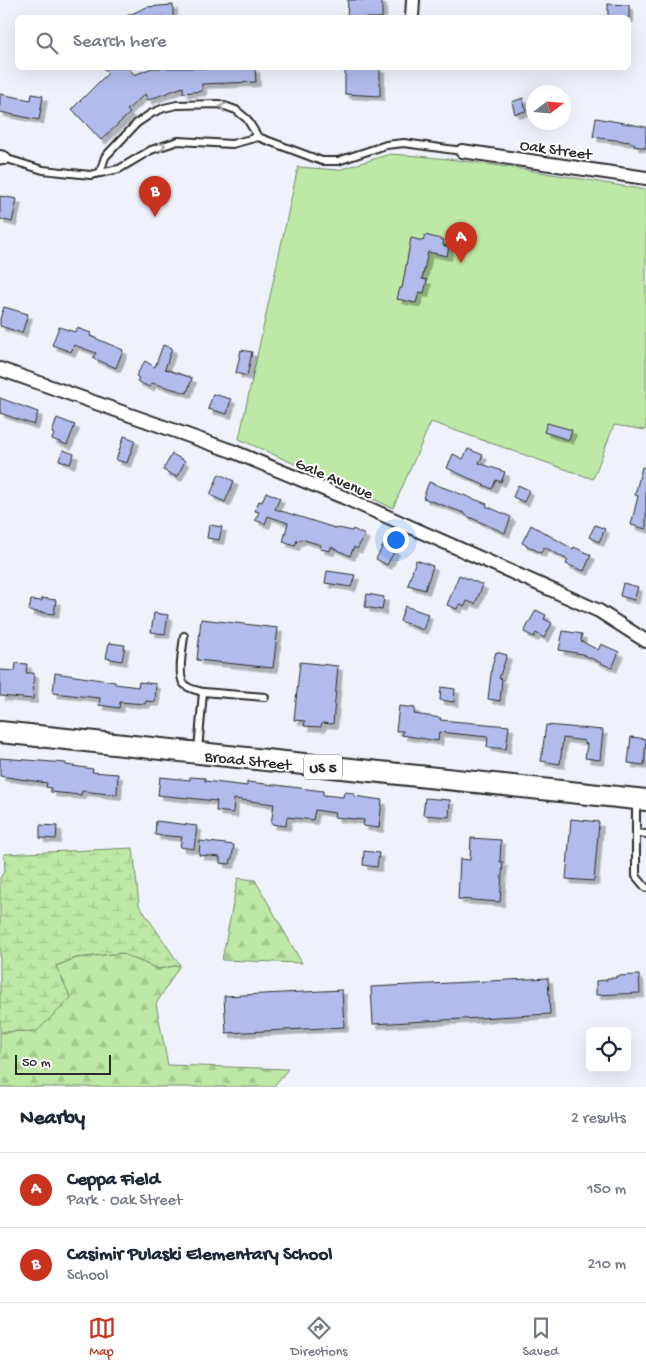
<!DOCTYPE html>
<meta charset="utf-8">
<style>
:root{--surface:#fff;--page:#f2f2f3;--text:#1f2937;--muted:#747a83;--line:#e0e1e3;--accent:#c8321e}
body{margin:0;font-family:"Gochi Hand",sans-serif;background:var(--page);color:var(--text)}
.controls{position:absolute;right:15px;bottom:15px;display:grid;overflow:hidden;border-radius:8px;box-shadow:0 5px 20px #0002}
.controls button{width:45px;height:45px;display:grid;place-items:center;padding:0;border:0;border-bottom:1px solid var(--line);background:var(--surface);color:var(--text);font:25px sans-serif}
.compass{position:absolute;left:526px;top:85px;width:45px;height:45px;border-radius:50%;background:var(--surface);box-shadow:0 5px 20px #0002;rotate:74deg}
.scale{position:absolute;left:15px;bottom:12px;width:96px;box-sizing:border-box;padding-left:5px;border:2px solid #2b2b2b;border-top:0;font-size:14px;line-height:18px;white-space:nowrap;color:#2b2b2b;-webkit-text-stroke:4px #fff;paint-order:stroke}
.you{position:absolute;left:395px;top:539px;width:18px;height:18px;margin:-12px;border:4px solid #fff;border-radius:50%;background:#1a73e8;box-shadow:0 0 0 8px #1a73e833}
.badge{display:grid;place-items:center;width:32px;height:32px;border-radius:50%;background:var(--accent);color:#fff;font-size:16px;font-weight:700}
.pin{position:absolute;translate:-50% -41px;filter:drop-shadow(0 1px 2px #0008)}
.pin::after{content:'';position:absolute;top:26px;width:18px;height:15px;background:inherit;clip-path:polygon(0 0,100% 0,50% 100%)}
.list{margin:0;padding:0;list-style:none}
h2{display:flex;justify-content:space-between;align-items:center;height:65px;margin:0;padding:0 20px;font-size:21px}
h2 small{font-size:16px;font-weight:400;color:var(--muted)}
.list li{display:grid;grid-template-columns:32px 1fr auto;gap:15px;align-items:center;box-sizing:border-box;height:75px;padding:0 20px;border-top:1px solid var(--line)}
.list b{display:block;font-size:19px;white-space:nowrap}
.list p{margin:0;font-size:16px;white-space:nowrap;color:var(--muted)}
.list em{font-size:16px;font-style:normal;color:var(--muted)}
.icon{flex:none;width:28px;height:28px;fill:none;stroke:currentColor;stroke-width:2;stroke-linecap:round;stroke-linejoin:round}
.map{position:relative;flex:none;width:646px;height:1087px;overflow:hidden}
.search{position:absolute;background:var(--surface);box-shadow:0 5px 20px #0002;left:15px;right:15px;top:15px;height:55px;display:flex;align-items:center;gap:12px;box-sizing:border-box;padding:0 18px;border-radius:8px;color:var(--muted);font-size:19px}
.sheet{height:215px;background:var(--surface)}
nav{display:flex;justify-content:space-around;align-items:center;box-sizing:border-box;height:70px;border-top:1px solid var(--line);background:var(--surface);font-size:14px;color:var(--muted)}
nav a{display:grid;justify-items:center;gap:2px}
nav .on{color:var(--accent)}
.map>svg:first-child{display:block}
.green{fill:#bee8a5;stroke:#748a68}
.forest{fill:url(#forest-firs);stroke:#748a68}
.wetland{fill:url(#wetland-marsh);stroke:#748a68}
.building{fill:#b1bcec;stroke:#2b2b2b;filter:url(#shadow)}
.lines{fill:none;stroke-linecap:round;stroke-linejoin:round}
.service-casing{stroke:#2b2b2b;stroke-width:10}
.minor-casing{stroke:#2b2b2b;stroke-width:16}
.primary-casing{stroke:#2b2b2b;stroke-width:24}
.service{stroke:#fff;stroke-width:6}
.minor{stroke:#fff;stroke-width:12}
.primary{stroke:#fff;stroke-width:20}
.oneway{stroke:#a0a0a0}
.labels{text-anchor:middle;stroke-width:4;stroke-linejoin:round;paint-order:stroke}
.shield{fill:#fff;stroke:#6b6b6b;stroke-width:1}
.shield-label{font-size:15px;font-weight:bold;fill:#2b2b2b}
.street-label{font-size:16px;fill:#2b2b2b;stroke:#fff}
</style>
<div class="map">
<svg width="646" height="1087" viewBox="0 0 646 1087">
<defs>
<pattern id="forest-firs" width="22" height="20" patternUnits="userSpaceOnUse" patternTransform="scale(1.25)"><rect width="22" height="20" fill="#bee8a5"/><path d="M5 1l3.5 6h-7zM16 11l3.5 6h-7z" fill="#a3c78e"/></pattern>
<pattern id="wetland-marsh" width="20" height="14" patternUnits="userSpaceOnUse" patternTransform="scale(1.25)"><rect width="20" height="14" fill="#bee8a5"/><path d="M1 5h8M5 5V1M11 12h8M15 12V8" fill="none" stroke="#a3c78e"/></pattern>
<filter id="shadow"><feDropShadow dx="4.5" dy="4.5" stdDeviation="0" flood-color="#0004"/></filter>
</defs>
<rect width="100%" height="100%" fill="#eff2fb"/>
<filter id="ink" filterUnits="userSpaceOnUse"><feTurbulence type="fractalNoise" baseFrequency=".02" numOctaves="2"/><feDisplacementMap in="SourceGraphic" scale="10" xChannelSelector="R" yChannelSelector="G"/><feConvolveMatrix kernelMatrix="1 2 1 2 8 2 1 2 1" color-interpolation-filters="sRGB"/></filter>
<g filter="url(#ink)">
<path class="green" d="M390,154C477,159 561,176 646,190V430L614,425L593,479L431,422L393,508L239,439L298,167L338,170Z"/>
<g class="forest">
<polygon points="238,878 255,880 302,963 222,960"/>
<polygon points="121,953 158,969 180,965 156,1004 168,1065 288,1069 273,1087 0,1087 0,1032 37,1030 56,966 76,958"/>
</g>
<polygon class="wetland" points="133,848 139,905 180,965 158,969 121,953 76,958 56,966 71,998 37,1031 0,1032 0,878 5,870 4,854"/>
<g class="building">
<polygon points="348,0 382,0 382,18 347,18"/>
<polygon points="608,4 629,5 629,18 608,18"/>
<polygon points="173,5 173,18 122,18 147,7"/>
<polygon points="103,68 129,68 134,75 152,68 255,68 256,82 202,84 202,91 183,93 183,87 148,100 145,94 127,110 130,113 101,140 72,109 108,73"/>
<polygon points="345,68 380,68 380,96 345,94"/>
<polygon points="0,94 31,100 32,94 43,96 39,120 0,112"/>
<polygon points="523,98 526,111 515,114 512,102"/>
<polygon points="596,118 646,127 646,148 634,146 635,144 630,142 593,137"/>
<polygon points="0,196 17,199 12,222 0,219"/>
<polygon points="425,235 444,240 443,245 449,247 447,256 428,252 422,279 427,280 424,293 419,292 416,303 397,299 400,288 402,288 411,238 423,241"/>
<polygon points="4,307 28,314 22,333 0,326 0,319"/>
<polygon points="59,327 75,332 77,328 91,333 90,336 123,350 116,368 93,358 96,353 74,345 71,352 52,345"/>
<polygon points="163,345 172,348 165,369 192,378 187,393 152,383 149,387 137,381 139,378 136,376 145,361 155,367"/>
<polygon points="241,350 252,352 247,376 236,373"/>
<polygon points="213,394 231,399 227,414 208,409"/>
<polygon points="0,398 38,412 34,425 0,413"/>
<polygon points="57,418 75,425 67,445 52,439 54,434 52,433"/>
<polygon points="547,423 572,430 569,440 544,432"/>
<polygon points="124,436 135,440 127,463 116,460"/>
<polygon points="468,449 483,455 479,463 505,472 501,482 496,480 492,489 447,468 453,454 463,459"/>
<polygon points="63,450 74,454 70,464 59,460"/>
<polygon points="172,454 185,461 177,477 163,470"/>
<polygon points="642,467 646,468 646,529 631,525 638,496 635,495"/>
<polygon points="219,474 234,481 225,502 210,495"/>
<polygon points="429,482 487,504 486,506 511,517 505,533 467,516 464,513 423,498"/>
<polygon points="518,485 529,490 524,502 513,497"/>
<polygon points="266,492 280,498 275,509 338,529 339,528 352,531 353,529 365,535 357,549 354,547 350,556 331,547 330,551 320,549 321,545 301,539 300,541 297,540 295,546 283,542 288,523 268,516 265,524 255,520 259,512 255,511 259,501 262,502"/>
<polygon points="209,525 222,527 219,540 207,538"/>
<polygon points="531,525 573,549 574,547 591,555 584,571 566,564 568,560 544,547 541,553 522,543"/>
<polygon points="595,525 605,529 599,542 589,537"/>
<polygon points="384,544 395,550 387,565 376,559"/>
<polygon points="416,560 433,566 425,590 408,585"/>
<polygon points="327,571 355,575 351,587 325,583"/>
<polygon points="459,575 483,585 475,604 467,601 465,606 459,604 457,609 447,605"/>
<polygon points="623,583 638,587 634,600 620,596"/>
<polygon points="367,594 384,597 382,610 365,607"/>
<polygon points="42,598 56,600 54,614 29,611 31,600 42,601"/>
<polygon points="405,606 428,614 423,630 400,621"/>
<polygon points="536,610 546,615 544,619 552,623 544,638 536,633 534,637 524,632"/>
<polygon points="154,613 168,615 165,634 151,632"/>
<polygon points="201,619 278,628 273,668 197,660"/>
<polygon points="563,631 582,634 581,641 598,650 601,644 619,652 612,668 582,654 559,650"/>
<polygon points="109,643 125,645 122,661 106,658"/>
<polygon points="496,652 507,655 499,678 502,679 500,701 488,699 492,666"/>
<polygon points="300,662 338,666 333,724 322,723 321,727 304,726 305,721 294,720"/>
<polygon points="16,663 27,664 26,673 34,673 33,699 0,696 0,670 15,671"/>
<polygon points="55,673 115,682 115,684 138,687 139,682 156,684 155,702 146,701 145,704 120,702 119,708 99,705 100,698 53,693"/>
<polygon points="441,687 455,689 454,702 440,700"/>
<polygon points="399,706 415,708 414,714 441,718 440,720 509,726 506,749 487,747 488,737 439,732 438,741 402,735 403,731 396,731"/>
<polygon points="546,725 603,730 600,760 585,758 587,744 584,743 585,741 563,738 560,764 541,761"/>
<polygon points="631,737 646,739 644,765 628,763"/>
<polygon points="0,758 66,763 66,765 93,769 92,772 118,774 117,795 82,791 81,795 51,792 51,788 46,787 47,783 0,776"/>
<polygon points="160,777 190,780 190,777 205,778 205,781 247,786 247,782 276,785 323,791 323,795 343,797 344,792 354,793 354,796 382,800 379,828 363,826 364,820 334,817 335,813 315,810 313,820 287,817 286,826 271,824 274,804 234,799 233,813 216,811 217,801 158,795"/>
<polygon points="425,798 450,800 449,817 423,815"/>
<polygon points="571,819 599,822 594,881 566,879"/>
<polygon points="156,821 197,826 194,849 180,847 182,837 155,835"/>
<polygon points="40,825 57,826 56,839 40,838"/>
<polygon points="471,838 501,840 500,862 503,862 500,902 458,899 460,859 470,860"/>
<polygon points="200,841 234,845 232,858 231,858 230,864 220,863 220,857 199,855"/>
<polygon points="364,851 379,853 377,867 363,865"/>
<polygon points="639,975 640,993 596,995 596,981 607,980 607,978 616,978 616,976"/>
<polygon points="548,978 550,1014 373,1024 371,987"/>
<polygon points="342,990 344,1027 226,1033 224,996"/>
</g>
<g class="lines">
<defs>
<g id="service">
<polyline points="4,158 43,170 90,175 119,169 151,150 178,141 232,144 258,137 322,161 338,161 386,145 404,143 462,151"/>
<polyline points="100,173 105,157 137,123 152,113 164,108 177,105 219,104 236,110 247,119 258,137"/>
<path d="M184,636C183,647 177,676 184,684C188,689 196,690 203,692"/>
<polyline points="198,750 203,692 265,697"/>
<polyline points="636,800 636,876 646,888"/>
<polyline points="636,833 646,834"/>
</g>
<g id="minor">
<polyline points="412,18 413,0"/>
<polyline points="462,151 646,178"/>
<polyline points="0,157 4,158"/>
<polyline points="0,369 232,451 343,497 599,611 646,641"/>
</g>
<polyline id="primary" points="0,732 646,800"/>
</defs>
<use href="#service" class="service-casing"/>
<use href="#minor" class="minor-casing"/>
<use href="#primary" class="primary-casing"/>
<use href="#service" class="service"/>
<use href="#minor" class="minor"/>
<use href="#primary" class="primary"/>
</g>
<defs><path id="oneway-chevron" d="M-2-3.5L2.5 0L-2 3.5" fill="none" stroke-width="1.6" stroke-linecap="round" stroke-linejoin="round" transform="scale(1.25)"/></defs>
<g class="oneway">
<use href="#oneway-chevron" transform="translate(223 107) rotate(-165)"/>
<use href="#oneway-chevron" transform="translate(162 146) rotate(-19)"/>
</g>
</g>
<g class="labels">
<rect class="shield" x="304" y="754.5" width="38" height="25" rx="4"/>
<g class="shield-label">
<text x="323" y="772">US 5</text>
</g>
<g class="street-label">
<text transform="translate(556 148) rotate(8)" y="6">Oak Street</text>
<text transform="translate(335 477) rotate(23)" y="6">Gale Avenue</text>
<text transform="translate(248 759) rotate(6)" y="6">Broad Street</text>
</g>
</g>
</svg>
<div class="controls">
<button><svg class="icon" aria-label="locate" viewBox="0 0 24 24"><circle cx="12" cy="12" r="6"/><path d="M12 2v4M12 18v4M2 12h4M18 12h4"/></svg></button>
</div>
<svg class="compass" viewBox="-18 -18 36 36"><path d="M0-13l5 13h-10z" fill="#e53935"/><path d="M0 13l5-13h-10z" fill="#747a83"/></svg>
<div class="scale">50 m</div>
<div class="you"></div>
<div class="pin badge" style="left:461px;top:263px">A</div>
<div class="pin badge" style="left:155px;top:217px">B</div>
<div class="search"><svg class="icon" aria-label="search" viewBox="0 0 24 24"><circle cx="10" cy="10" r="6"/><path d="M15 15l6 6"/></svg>Search here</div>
</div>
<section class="sheet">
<h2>Nearby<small>2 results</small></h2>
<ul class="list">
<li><span class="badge">A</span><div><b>Ceppa Field</b><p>Park · Oak Street</p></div><em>150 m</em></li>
<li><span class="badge">B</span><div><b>Casimir Pulaski Elementary School</b><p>School</p></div><em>210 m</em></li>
</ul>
</section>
<nav>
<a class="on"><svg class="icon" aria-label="map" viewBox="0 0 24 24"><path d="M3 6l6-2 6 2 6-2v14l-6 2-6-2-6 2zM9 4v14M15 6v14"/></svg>Map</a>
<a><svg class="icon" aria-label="directions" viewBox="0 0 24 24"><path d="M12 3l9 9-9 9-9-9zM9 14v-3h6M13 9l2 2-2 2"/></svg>Directions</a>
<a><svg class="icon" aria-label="saved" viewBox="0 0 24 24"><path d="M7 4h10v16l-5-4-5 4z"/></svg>Saved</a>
</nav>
